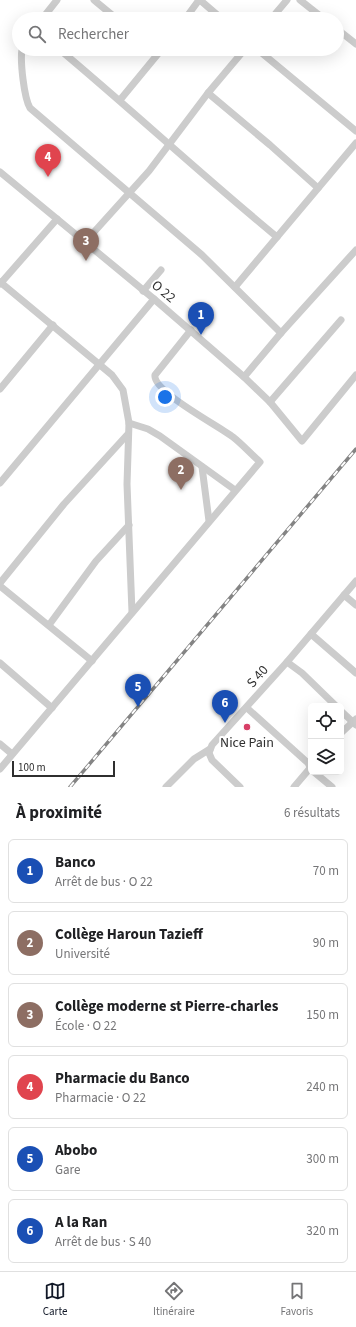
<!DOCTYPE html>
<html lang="fr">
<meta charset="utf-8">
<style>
:root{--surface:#fff;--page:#f6f6f6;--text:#202124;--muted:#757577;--line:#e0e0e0;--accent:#111827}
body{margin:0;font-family:"Source Sans 3",sans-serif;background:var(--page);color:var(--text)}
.controls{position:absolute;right:12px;bottom:12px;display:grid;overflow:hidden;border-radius:6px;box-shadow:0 4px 16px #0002}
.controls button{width:36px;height:36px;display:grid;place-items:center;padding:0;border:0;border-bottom:1px solid var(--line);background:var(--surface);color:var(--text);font:20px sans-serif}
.scale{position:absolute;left:12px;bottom:10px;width:103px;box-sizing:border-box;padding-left:4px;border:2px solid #2f2f2f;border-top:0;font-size:11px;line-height:14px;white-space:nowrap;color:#2f2f2f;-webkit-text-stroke:3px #fff;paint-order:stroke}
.you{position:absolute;left:165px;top:397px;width:14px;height:14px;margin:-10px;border:3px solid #fff;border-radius:50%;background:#1a73e8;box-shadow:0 0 0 6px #1a73e833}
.badge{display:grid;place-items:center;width:26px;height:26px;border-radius:50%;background:var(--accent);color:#fff;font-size:13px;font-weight:700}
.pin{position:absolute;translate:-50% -33px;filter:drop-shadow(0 1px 2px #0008)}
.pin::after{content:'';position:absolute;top:21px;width:14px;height:12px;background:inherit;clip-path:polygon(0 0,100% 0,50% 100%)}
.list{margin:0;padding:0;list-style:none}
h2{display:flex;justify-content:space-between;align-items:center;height:52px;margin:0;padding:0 16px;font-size:17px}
h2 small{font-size:13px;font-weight:400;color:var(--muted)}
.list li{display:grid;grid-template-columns:26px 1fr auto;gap:12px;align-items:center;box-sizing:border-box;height:64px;margin:0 8px 8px;padding:0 8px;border:1px solid var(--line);border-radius:6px}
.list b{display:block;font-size:15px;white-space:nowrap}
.list p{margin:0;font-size:13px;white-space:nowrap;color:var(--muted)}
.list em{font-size:13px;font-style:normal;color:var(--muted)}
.icon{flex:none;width:22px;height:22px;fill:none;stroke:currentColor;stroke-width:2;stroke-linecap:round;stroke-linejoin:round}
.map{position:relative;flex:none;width:356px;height:787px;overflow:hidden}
.search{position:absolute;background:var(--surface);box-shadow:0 4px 16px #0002;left:12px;right:12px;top:12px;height:44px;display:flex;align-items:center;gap:10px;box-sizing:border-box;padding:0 14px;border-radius:22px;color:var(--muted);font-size:15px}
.sheet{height:484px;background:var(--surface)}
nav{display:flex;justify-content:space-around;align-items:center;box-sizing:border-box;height:56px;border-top:1px solid var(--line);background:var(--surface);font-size:11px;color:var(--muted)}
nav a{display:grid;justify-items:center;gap:2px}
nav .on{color:var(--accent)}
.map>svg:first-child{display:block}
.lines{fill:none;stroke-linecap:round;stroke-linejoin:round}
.minor{stroke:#ccc;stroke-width:7}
.rail-casing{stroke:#848484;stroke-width:3.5}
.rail{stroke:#fff;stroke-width:2;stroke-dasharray:6;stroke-linecap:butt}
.poi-dot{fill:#d83f67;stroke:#fff;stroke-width:1.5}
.labels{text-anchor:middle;stroke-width:4;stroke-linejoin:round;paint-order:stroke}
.street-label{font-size:14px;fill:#2f2f2f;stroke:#fff}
.poi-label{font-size:14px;fill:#2f2f2f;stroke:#fff}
</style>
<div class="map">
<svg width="356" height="787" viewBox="0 0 356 787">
<rect width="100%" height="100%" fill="#fff"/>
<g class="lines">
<g class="minor">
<polyline points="94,0 117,19"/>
<polyline points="200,0 222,19"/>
<polyline points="300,0 324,19"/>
<polyline points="42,19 57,0"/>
<polyline points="185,19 199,0"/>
<polyline points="271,19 287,0"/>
<polyline points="337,29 356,44"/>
<path d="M22,49C20,61 24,98 30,108L202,255L281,333"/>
<path d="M59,49C133,111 203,176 277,237L356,143"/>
<polyline points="257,49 356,131"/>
<polyline points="208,93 270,145 318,188"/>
<polyline points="120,100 162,49"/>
<polyline points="0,172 154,299 244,377 270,402 302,441 356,375"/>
<polyline points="85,242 149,171 208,93 245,49"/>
<polyline points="0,282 112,375 123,390 129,423 127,484 132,612"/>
<polyline points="0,284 57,219"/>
<polyline points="235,287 277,237"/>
<polyline points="143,291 161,270"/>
<polyline points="244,377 281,333 356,250"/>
<polyline points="0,389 53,325"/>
<polyline points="270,402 341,320"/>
<polyline points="129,423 148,429 160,436 235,490"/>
<polyline points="202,467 209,521"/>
<polyline points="0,483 154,299"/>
<polyline points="0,583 64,504 127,435"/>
<polyline points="0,586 92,661"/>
<polyline points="344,595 356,605"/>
<polyline points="49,625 96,561 129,525"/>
<polyline points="311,634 356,673"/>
<polyline points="287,662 302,673 336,706"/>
<polyline points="0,663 52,708"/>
<polyline points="247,708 308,763 311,769"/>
<polyline points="341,711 356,725"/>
<polyline points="341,733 356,719"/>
<polyline points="0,744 12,754"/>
<path d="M0,769L260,462C251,454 242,444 233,437C219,426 152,391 155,375L191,330"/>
<polyline points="314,772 332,787"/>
<polyline points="166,787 194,759 210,749"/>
<polyline points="240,787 212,760 209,753 212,745 287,662 356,581"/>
<polyline points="294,787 311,767"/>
</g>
<defs>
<polyline id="rail" points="70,787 356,449"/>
</defs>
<use href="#rail" class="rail-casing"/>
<use href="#rail" class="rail"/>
</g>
<circle class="poi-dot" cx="247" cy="727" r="4"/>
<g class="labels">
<g class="street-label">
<text transform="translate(164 291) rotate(40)" y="5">O 22</text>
<text transform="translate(257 676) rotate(-49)" y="5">S 40</text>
</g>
<g class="poi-label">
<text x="247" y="747">Nice Pain</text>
</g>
</g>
</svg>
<div class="controls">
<button><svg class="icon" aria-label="locate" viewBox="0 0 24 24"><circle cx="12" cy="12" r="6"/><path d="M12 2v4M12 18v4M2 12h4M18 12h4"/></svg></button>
<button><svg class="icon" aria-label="layers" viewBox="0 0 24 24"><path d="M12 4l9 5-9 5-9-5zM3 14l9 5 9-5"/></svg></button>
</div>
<div class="scale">100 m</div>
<div class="you"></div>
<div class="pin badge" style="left:201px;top:335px;background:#1a4fb4">1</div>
<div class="pin badge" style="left:181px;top:490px;background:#8d6e63">2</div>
<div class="pin badge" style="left:86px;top:261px;background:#8d6e63">3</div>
<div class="pin badge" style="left:48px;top:177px;background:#e0444e">4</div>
<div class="pin badge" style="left:138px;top:707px;background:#1a4fb4">5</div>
<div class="pin badge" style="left:225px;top:723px;background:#1a4fb4">6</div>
<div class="search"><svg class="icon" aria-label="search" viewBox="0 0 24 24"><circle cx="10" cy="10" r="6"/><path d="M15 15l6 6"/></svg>Rechercher</div>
</div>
<section class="sheet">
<h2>À proximité<small>6 résultats</small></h2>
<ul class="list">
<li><span class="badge" style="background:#1a4fb4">1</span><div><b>Banco</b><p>Arrêt de bus · O 22</p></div><em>70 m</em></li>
<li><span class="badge" style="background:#8d6e63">2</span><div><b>Collège Haroun Tazieff</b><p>Université</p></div><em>90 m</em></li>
<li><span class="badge" style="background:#8d6e63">3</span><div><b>Collège moderne st Pierre-charles</b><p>École · O 22</p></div><em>150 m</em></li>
<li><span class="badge" style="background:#e0444e">4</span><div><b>Pharmacie du Banco</b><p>Pharmacie · O 22</p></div><em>240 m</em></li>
<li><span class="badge" style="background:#1a4fb4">5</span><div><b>Abobo</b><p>Gare</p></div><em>300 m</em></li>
<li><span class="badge" style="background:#1a4fb4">6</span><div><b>A la Ran</b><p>Arrêt de bus · S 40</p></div><em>320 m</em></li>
</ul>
</section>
<nav>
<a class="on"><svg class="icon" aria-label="map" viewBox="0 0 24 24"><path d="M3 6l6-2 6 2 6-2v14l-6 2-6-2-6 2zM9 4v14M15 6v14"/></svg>Carte</a>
<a><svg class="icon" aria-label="directions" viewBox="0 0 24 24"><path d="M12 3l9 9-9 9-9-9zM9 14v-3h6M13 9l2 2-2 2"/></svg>Itinéraire</a>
<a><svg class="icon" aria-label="saved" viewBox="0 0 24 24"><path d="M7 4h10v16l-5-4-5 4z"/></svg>Favoris</a>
</nav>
